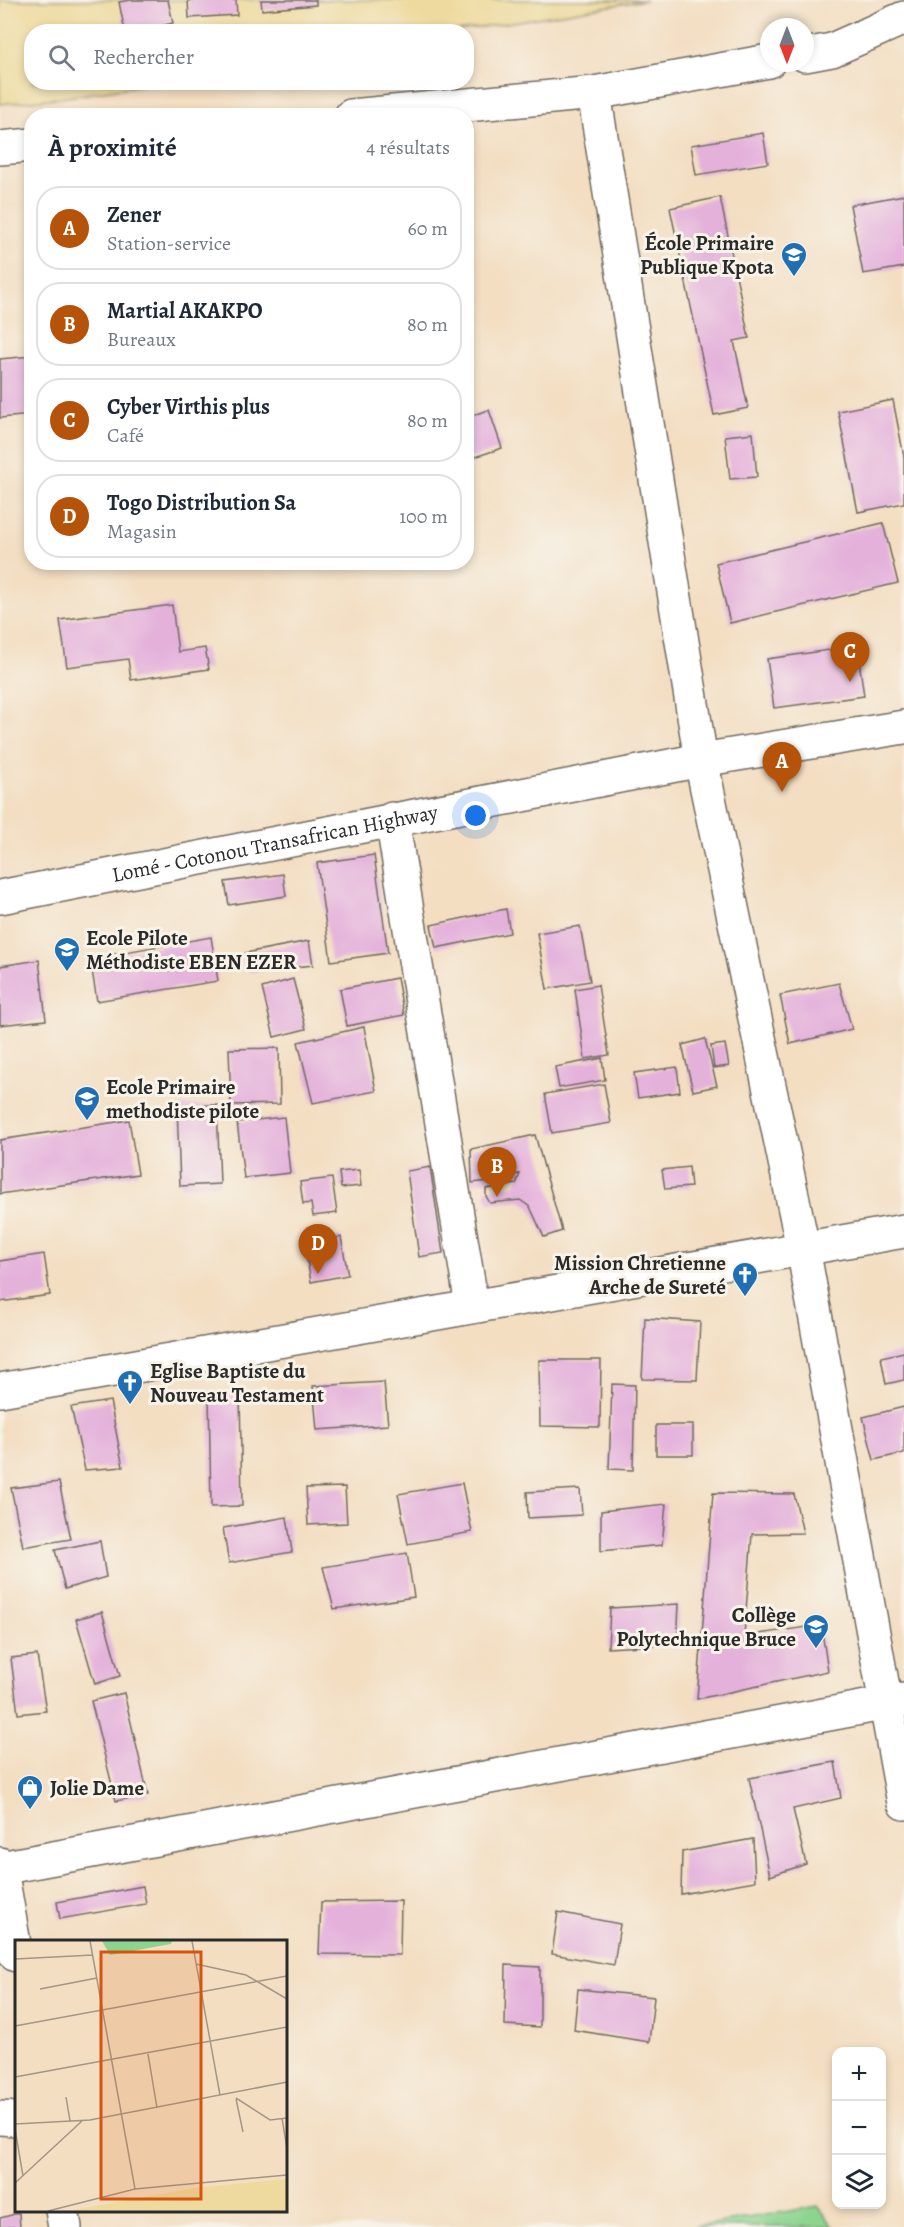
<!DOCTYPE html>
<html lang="fr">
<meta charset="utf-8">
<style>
:root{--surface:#fff;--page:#f2f2f3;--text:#1f2937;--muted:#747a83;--line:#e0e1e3;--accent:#b45309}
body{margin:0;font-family:Alegreya,serif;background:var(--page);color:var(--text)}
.controls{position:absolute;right:18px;bottom:18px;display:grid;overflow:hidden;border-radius:12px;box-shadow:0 3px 9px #0003}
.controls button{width:54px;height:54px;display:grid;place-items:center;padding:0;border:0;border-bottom:2px solid var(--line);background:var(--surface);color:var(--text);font:30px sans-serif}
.compass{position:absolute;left:760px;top:18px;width:54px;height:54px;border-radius:50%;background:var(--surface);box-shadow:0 3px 9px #0003;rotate:180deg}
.you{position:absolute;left:476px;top:816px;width:21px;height:21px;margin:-15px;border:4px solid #fff;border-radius:50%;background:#1a73e8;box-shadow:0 0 0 9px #1a73e833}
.badge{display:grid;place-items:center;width:39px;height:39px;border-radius:50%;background:var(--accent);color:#fff;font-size:20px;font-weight:700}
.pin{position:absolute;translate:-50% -50px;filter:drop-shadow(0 2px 3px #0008)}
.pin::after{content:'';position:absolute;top:32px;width:21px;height:18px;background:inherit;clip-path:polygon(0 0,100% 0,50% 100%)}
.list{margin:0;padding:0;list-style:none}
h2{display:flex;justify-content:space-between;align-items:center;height:78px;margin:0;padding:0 24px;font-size:26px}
h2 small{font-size:20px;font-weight:400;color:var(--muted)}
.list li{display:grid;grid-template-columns:39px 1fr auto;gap:18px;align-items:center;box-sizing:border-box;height:84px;margin:0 12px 12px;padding:0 12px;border:2px solid var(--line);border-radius:24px}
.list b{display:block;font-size:22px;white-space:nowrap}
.list p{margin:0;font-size:20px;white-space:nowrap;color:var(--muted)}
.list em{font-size:20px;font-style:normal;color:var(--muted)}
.icon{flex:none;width:33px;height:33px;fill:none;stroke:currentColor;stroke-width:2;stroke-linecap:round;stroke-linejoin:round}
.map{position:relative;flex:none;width:904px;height:2227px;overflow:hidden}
.search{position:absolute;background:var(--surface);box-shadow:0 3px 9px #0003;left:24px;top:24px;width:450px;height:66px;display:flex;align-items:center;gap:15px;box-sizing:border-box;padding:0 21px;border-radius:24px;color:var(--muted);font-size:22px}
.panel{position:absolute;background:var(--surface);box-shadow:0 3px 9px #0003;left:24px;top:108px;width:450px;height:462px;border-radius:24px}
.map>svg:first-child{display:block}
.green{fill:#8dd48f;stroke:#5c805d;stroke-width:1.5}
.sand{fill:#eeda9e;stroke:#8c8264;stroke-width:1.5}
.building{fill:#e4b1db}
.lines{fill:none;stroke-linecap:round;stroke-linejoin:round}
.minor-casing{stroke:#716a60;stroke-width:36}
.trunk-casing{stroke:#716a60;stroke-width:36}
.minor{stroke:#fff;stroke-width:33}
.trunk{stroke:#fff;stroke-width:33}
.labels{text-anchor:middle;stroke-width:6;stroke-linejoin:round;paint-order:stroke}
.poi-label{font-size:21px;font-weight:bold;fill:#2b2b2b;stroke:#f7f3e8;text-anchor:start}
.street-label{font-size:21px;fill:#2b2b2b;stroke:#f7f3e8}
.inset-road{fill:none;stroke:#a39686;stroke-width:1.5}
.view{fill:#d5540f;fill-opacity:0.15;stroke:#d5540f;stroke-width:3}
.inset-edge{fill:none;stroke:#2b2b2b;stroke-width:3}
</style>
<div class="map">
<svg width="904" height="2227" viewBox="0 0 904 2227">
<rect width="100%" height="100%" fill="#f7f3e8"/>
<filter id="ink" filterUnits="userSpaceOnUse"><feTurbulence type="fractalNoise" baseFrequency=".0167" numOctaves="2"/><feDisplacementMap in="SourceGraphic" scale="12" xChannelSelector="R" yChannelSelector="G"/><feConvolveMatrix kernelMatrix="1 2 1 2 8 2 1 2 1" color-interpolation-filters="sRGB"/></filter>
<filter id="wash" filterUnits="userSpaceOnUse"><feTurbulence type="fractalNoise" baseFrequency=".008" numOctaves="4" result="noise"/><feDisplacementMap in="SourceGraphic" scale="24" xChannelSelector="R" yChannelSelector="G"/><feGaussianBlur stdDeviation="1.35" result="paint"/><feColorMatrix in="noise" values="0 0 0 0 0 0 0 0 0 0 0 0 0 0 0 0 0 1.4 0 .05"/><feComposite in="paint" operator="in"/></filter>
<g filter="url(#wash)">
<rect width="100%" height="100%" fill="#f3dec2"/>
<polygon class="green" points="818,2206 834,2227 695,2227"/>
<polygon class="sand" points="0,0 646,0 458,31 32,32 32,82 155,83 60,98 0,104"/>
<g id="blocks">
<g class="building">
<polygon points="130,0 168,0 173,23 136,32 125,32 119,2"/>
<polygon points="188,0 236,0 237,15 189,18"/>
<polygon points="261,0 316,0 316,5 262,10"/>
<polygon points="763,133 768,163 696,175 691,145"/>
<polygon points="904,195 904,267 863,274 850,205"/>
<polygon points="720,197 749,338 734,341 748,408 714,415 670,208"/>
<polygon points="32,356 32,415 0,418 0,359"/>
<polygon points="893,400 904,457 904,503 858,512 838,411"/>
<polygon points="489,410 502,448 466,460 466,417"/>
<polygon points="753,433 757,477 730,479 725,436"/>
<polygon points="883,523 898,583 730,623 716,563"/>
<polygon points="172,605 178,652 205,648 209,669 131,680 128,659 67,667 60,620"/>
<polygon points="857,646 864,696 774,708 767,659"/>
<polygon points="374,855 388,953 331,961 317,863"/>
<polygon points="283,874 286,896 229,905 225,882"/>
<polygon points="506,909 510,933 436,948 431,925"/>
<polygon points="580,926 590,981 547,989 537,933"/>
<polygon points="211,937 218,981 97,1001 90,958"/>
<polygon points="309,941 313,965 250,972 245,953"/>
<polygon points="39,960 46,1020 0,1025 0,966"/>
<polygon points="397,978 404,1015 347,1026 340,989"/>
<polygon points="293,979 306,1029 274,1037 262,988"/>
<polygon points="839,983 852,1029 790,1044 780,995"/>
<polygon points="598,985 609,1055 585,1059 575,989"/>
<polygon points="364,1027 376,1091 313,1103 298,1042"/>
<polygon points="705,1039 717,1086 693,1091 682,1045"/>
<polygon points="725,1044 729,1066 714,1068 711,1046"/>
<polygon points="279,1048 280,1104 231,1105 229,1049"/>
<polygon points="602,1058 605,1080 559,1088 555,1067"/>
<polygon points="677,1067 680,1092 638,1098 634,1073"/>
<polygon points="604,1084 611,1123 552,1133 545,1094"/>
<polygon points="217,1105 220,1184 180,1186 177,1106"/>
<polygon points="284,1117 290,1173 244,1178 237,1122"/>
<polygon points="129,1120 138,1174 0,1194 0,1140"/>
<polygon points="535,1135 562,1231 544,1237 530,1207 520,1200 490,1203 486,1196 486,1189 516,1184 520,1174 502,1176 495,1150 490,1151 497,1180 472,1183 471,1149"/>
<polygon points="430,1167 443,1253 419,1257 407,1171"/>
<polygon points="689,1167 691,1187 665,1189 662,1170"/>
<polygon points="359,1170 361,1186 341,1188 339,1172"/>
<polygon points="332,1178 337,1213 313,1216 311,1203 303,1204 300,1182"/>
<polygon points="341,1237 348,1275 311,1282 304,1243"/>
<polygon points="44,1254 50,1295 0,1302 0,1261"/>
<polygon points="645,1318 700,1322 697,1380 642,1379"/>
<polygon points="904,1352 904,1380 886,1384 881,1357"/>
<polygon points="539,1360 601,1360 600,1427 540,1426"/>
<polygon points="384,1382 388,1425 317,1430 313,1386"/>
<polygon points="612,1384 635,1385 633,1470 609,1469"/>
<polygon points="209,1393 240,1393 242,1506 211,1507"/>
<polygon points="110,1401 123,1467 85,1470 71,1407"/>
<polygon points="904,1407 904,1453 874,1460 863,1417"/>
<rect x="656" y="1425" width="37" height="30"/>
<polygon points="59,1482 71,1539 23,1547 11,1488"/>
<polygon points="462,1483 472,1532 408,1544 398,1494"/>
<polygon points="345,1487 347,1523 308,1525 306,1488"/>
<polygon points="580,1489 582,1515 528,1518 527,1492"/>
<polygon points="713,1493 794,1494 803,1533 752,1534 744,1636 821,1625 828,1671 697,1699"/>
<polygon points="666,1504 662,1545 601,1551 601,1511"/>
<polygon points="287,1517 292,1552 229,1563 223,1528"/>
<polygon points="100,1541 106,1577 65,1589 55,1550"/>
<polygon points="407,1553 414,1597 334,1609 323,1567"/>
<polygon points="679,1604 677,1644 608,1648 610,1608"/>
<polygon points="102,1612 120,1676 95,1684 76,1619"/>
<polygon points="37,1655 46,1711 18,1714 11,1658"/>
<polygon points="124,1693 148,1795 116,1801 91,1701"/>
<polygon points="835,1762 841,1798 793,1809 806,1864 770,1876 749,1778"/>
<polygon points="753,1839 755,1881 681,1894 682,1852"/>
<polygon points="143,1886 146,1904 60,1919 57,1902"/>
<polygon points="401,1901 400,1955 319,1954 321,1902"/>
<polygon points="558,1912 620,1924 614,1965 552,1954"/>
<polygon points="506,1965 540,1967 540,2027 505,2025"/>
<polygon points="578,1989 654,1997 649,2042 574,2030"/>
<polygon points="19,2213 20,2227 0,2227 0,2218"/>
</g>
</g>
</g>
<g filter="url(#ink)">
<use href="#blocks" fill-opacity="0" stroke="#716a60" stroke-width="1.5"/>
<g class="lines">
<defs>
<g id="minor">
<polyline points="805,55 832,50 904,18"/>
<polyline points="594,93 701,760 803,1248 904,1803"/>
<polyline points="351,116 594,93 769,61"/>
<polyline points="0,148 32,145"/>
<polyline points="392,819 472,1306"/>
<polyline points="0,1390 904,1231"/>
<polyline points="0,1864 16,1955"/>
<polyline points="0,1868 904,1700"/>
<polyline points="0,2118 16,2119"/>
<polyline points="62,2210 65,2227"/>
</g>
<g id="trunk">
<path id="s1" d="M0,897L701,760L904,727"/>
</g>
</defs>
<use href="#minor" class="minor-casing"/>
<use href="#trunk" class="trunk-casing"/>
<use href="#minor" class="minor"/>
<use href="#trunk" class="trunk"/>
</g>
</g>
<defs>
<symbol id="school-pin" viewBox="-11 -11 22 30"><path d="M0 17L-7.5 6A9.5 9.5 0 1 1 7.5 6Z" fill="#1f6fb2" stroke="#f7f3e8"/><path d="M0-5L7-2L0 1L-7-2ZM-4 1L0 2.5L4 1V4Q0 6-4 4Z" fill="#fff"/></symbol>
<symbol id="church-pin" viewBox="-11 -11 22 30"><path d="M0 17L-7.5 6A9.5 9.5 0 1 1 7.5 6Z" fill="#1f6fb2" stroke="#f7f3e8"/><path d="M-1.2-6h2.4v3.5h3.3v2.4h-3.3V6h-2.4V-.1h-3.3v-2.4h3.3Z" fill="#fff"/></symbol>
<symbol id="shop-pin" viewBox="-11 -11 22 30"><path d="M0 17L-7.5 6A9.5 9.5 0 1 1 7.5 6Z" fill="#1f6fb2" stroke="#f7f3e8"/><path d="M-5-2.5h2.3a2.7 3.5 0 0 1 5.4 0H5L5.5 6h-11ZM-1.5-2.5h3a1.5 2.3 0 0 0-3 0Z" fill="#fff"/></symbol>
</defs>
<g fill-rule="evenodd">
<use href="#school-pin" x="779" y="240" width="30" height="40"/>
<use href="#school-pin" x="52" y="935" width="30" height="40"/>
<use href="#school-pin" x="72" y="1084" width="30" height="40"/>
<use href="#church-pin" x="730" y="1260" width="30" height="40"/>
<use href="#church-pin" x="115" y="1368" width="30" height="40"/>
<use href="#school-pin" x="801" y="1612" width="30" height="40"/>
<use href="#shop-pin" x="15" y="1773" width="30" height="40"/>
</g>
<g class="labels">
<g class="poi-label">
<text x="774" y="250" text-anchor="end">École Primaire<tspan x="774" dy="24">Publique Kpota</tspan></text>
<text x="86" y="945">Ecole Pilote<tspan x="86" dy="24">Méthodiste EBEN EZER</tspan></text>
<text x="106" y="1094">Ecole Primaire<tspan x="106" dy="24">methodiste pilote</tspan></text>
<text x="726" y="1270" text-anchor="end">Mission Chretienne<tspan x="726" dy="24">Arche de Sureté</tspan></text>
<text x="150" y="1378">Eglise Baptiste du<tspan x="150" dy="24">Nouveau Testament</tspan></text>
<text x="796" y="1622" text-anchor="end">Collège<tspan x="796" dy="24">Polytechnique Bruce</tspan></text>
<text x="50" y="1795">Jolie Dame</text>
</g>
<g class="street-label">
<text dy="7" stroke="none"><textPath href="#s1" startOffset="280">Lomé - Cotonou Transafrican Highway</textPath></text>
</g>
</g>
<g transform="translate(15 1940)">
<rect width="272" height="272" fill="#f3dec2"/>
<path d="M87,1H157L156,4L95,15Z" fill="#8dd48f"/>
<path d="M271,239V271H53L179,248Z" fill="#eeda9e"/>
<path class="inset-road" d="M75,1L120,249M177,1L205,155M0,19L78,15M181,24L231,35L272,59M25,49L82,38M0,86L272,36M133,114L142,168M0,137L272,87M51,157L55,181M221,158L255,180L272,178M221,159L228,192M267,178L272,209M0,184L75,180L272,142M0,189L8,236M0,243L67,181M33,271L120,249L272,235"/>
<path class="view" d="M86,12H186V259H86Z"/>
<rect width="272" height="272" class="inset-edge"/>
</g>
</svg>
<div class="controls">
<button>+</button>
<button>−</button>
<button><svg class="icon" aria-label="layers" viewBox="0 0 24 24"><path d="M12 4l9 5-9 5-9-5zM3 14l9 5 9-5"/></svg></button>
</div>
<svg class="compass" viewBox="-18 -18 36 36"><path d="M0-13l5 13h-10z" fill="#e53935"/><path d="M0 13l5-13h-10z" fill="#747a83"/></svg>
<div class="you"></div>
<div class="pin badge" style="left:782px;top:792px">A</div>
<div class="pin badge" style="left:497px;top:1197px">B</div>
<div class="pin badge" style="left:850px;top:682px">C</div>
<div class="pin badge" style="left:318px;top:1274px">D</div>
<div class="search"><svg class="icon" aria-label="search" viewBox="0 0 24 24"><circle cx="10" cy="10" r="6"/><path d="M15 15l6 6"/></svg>Rechercher</div>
<section class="panel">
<h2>À proximité<small>4 résultats</small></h2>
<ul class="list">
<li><span class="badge">A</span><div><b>Zener</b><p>Station-service</p></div><em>60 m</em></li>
<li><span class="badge">B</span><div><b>Martial AKAKPO</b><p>Bureaux</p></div><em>80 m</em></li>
<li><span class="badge">C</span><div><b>Cyber Virthis plus</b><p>Café</p></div><em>80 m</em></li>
<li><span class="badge">D</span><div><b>Togo Distribution Sa</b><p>Magasin</p></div><em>100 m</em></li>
</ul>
</section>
</div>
